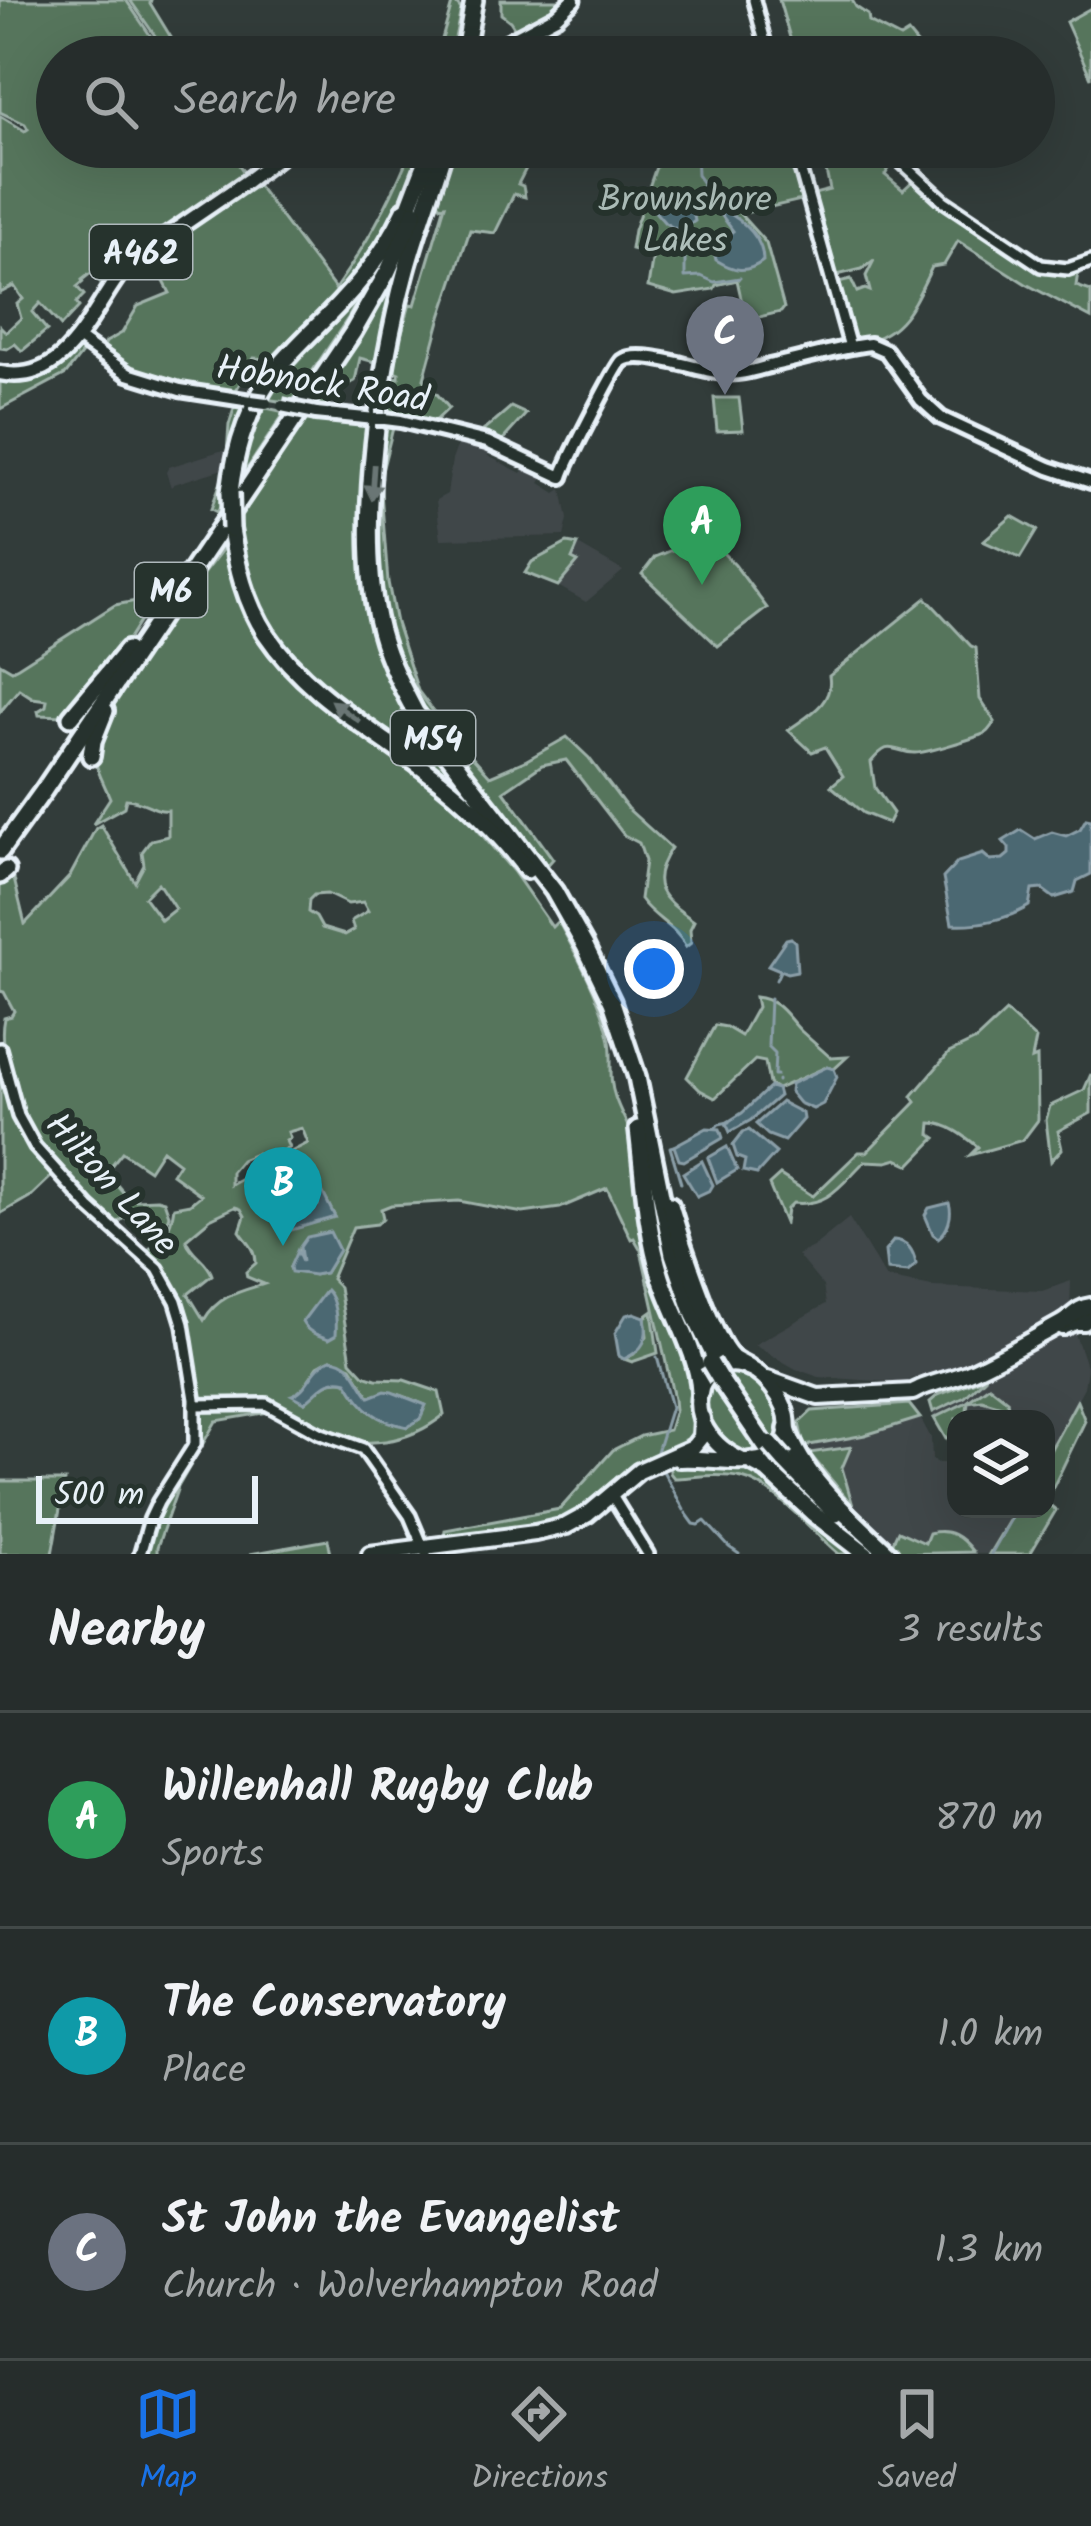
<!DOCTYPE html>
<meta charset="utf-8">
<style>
:root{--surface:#262d2c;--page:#2e3534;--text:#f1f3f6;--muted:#a4a8a9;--line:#424948;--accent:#1a73e8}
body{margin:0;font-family:Kalam,sans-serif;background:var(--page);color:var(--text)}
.controls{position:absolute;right:36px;bottom:36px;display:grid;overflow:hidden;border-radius:24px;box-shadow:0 12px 48px #0002}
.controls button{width:108px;height:108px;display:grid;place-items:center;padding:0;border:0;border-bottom:3px solid var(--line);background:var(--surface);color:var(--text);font:60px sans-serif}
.scale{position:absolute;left:36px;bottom:30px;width:222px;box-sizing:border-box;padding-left:12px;border:6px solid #e8f1f8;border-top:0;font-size:33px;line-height:42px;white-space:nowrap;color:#e8f1f8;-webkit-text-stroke:9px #26332d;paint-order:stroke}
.you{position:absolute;left:654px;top:969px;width:42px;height:42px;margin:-30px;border:9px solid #fff;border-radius:50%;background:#1a73e8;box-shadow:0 0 0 18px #1a73e833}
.badge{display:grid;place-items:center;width:78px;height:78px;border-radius:50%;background:var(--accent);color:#fff;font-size:39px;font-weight:700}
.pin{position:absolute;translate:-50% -99px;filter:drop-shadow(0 3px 6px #0008)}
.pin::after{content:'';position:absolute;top:63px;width:42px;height:36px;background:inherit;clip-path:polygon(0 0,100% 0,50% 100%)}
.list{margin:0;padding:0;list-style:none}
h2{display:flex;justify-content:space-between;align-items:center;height:156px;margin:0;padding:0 48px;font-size:51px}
h2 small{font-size:39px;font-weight:400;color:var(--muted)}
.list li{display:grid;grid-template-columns:78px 1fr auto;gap:36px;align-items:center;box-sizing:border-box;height:216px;padding:0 48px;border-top:3px solid var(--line)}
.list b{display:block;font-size:45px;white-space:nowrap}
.list p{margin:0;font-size:39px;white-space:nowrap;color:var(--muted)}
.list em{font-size:39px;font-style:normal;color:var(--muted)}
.icon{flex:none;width:66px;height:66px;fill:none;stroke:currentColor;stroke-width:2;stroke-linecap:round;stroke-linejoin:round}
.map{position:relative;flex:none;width:1091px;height:1554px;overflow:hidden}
.search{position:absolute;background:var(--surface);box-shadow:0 12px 48px #0002;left:36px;right:36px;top:36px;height:132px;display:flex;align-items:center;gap:30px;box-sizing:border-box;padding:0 42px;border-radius:66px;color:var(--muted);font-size:45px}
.sheet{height:804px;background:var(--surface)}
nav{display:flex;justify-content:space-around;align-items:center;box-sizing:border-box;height:168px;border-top:3px solid var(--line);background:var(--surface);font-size:33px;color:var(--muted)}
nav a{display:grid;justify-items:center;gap:6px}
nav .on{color:var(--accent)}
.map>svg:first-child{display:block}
.built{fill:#41474a}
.green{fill:#56745c;stroke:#9fb2aa;stroke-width:3;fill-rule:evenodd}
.water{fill:#4c6772;stroke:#8a9ea8;stroke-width:3}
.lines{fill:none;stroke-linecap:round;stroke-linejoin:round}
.stream{stroke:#8a9ea8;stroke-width:3}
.tertiary-casing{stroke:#e8f1f8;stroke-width:18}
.secondary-casing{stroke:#e8f1f8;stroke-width:20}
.primary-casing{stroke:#e8f1f8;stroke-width:21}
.trunk-casing{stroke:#e8f1f8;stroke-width:22}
.motorway-casing{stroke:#e8f1f8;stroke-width:24}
.tertiary{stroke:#26332d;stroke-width:9}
.secondary{stroke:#26332d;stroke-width:10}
.primary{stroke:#26332d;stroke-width:12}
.trunk{stroke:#26332d;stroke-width:14}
.motorway{stroke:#26332d;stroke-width:15}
.secondary-bridge-casing{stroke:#e8f1f8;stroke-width:20;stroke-linecap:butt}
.motorway-bridge-casing{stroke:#e8f1f8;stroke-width:24;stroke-linecap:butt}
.secondary-bridge{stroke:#26332d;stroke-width:10}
.motorway-bridge{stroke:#26332d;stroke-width:15}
.oneway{fill:#6a7674}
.labels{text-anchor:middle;stroke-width:12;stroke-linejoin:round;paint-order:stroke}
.shield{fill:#26332d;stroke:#aeb8bb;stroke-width:3}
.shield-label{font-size:33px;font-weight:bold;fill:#e8f1f8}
.park-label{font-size:36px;fill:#aebfba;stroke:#26332d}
.street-label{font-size:36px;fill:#e8f1f8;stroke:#26332d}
</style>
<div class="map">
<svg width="1091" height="1554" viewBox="0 0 1091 1554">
<rect width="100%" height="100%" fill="#323c3a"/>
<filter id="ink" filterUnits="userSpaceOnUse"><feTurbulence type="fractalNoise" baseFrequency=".00833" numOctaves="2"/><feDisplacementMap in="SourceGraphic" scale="24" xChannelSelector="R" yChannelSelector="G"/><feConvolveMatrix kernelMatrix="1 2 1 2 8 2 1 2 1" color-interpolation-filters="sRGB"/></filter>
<g filter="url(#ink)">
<g class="built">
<polygon points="460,439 490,447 488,456 521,473 527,464 546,473 540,483 556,493 562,489 568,519 564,536 441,539 436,500 447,494 452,460"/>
<polygon points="220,451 228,451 226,468 174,484 171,487 166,472 169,467"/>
<polygon points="578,545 623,571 586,602 558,586 577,562 571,559"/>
<polygon points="849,1218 886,1278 932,1287 1042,1291 1071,1281 1070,1311 953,1372 926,1381 920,1378 913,1378 906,1383 819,1377 796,1369 754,1345 826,1304 823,1286 797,1255 813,1247"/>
<polygon points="1073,1328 1087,1369 1084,1387 1046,1458 1046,1419 956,1419 956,1449 946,1439 934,1418 930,1402 938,1395 986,1377"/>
<polygon points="893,1407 915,1408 931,1438 932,1459 938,1463 948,1463 956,1456 956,1509 1016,1509 989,1554 913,1554 893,1542 829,1479 810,1448 802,1426"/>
</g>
<g class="green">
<polygon points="0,0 126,0 165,57 57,57 57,147 227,147 245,174 136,252 105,288 92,272 82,280 83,282 77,287 84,295 76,303 79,307 61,326 40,303 32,312 47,330 22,351 15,344 7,349 0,348 0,326 6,332 21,318 17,304 23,299 14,286 0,293 0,116 25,131 28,129 25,124 0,112"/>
<polygon points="130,0 151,0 150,3 183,57 170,57"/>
<polygon points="453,0 461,9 451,57 437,57"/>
<polygon points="501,0 570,0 519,35 510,21 501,14"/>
<polygon points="779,0 852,0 856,7 868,15 869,22 900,38 908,33 928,57 802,57 791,41"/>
<polygon points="1091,8 1091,78 1066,22"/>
<path d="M412,147H422C402,207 376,250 336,297H333L270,359L254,358L234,394C190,389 139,379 101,354L106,342L122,333L138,306L170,293L155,264L176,247L187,230L255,182L335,289C367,244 392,198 412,147Z"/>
<polygon points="452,147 537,147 518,184 523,186 525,197 514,194 495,233 470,230 440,320 424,379 449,408 431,425 393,415 387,407 391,377 399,378 399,373 391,370 410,304 415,305 445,205 441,206 437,200"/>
<polygon points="663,147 792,147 806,199 740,214 766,243 784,308 781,312 746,320 737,280 716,285 714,289 676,295 648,287 653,255 631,249 634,230"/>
<path d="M821,147H881L894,161L885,175L903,190L914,180L996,239L1046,271L1078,272L1076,286L1091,291V318L1026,284L958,241L944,265L932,267C912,307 902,337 854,344L834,283L851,279L857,292L865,289L870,291L866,276L874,260L862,269L833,276L810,195L830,190Z"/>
<polygon points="378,265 348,318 291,403 260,398"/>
<polygon points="391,284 396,284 383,331 385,335 371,415 375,362 360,358 355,381 337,390 324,410 308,406"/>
<polygon points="75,345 83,352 66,374 0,409 0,375 20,379"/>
<polygon points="714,398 739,398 743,430 717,431"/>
<polygon points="251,401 226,499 217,512 211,509 226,468 229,425 236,402"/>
<polygon points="257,406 285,412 236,485"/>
<polygon points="511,407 526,414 500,443 477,436"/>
<path d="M301,415L313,419L375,423L369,589C365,599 367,605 369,616C382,695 441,757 491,816C456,790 421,763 386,737C303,675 242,624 236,513Z"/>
<path d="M384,424H394L380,479L388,582L396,623L418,691L442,723L490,776L525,761L567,737L589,758L627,808L671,848C645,886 663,899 694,921L690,929L691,943L686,947C675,925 654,919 640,899L645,861L639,843L624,835L566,760L542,765L504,791L553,859L545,868L432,730L397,668L381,612L374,532Z"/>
<polygon points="1012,516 1037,530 1020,558 983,541"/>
<polygon points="706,536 735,565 767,608 718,646 642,574 655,557"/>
<path d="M228,542L272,650L463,806L496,839L476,828L513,871L552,927L558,921C579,959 601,998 610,1041C613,1060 608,1078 615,1097C624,1124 634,1126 632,1158H636L654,1269L692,1374L694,1428L689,1438L679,1446L642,1462L587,1509L565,1521L536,1530L443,1542L445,1530L560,1509L613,1450L641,1436L669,1430L675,1410L674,1399L641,1250L634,1238L631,1239L607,1188L560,1208L523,1213L459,1201L391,1205L381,1209L383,1218L377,1224L353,1227L331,1279L339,1287L351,1361L364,1375L376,1379L404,1380L439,1392L444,1415C409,1443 363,1451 322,1431C306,1424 290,1410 273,1405C253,1399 220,1402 198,1401C190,1349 180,1293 146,1252C163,1237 171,1230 174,1207L190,1204L201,1195L172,1174L179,1163L162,1150L149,1170L122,1152L106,1172L123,1192L135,1200L157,1199L164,1201L169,1215L163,1232L145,1234L125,1217L115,1225C85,1195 47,1165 27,1126C18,1110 15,1090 10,1072C4,1053 0,1037 4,1018L11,1016L14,1011L4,992L0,991V877L3,874L14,879L25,924L70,876L96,828L101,825L135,882L144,865L142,852L151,840L168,836V810C154,812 145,800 126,799L124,807L93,824L110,798C105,785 94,767 95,754C101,696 191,590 228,542ZM158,883L175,909L161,920L144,897ZM327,894L348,904L363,902L368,911L351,921L354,930L345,935L322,928L316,917L308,912L309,900L314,895ZM302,1128L308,1143L289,1153L298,1186L305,1188L303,1184L312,1172L335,1217L285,1226L284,1212L259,1209L258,1201L251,1200L253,1184L265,1180L269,1187L274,1184L268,1173L260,1169L231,1185V1172L241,1160L257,1153L275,1159L274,1154L289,1148L286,1141L290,1138L288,1132ZM235,1207L241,1209L245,1216L240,1231C247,1242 256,1248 256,1263L246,1272L247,1277L264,1284C238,1292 218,1296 204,1320L188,1294L212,1275C207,1259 190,1254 186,1239L210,1219ZM319,1234L339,1250L325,1273L314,1275L290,1267L298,1251L301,1256L300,1262H302L300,1248ZM331,1359L351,1367L370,1397C394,1388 403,1396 425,1405L408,1426C375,1421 364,1410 347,1382C328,1377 318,1389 305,1402L299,1394L318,1366Z"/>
<polygon points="567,543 578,545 572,559 578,562 558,586 525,573 532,562"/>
<path d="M926,598L971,646L976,648L980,699L995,722C989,729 989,732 981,735C971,739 923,754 914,753C891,752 891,738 871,762L875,788L893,813L888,823L863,813L831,786L843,776L825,747L812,752L788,730C807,716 834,704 829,676Z"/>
<polygon points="147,599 153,600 150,605 112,665 65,716 39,715 38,711 46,706 47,700 33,698 19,689 0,712 0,663 12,670 18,667 115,605"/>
<path d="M755,997C780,1000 785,1015 801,1031C811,1040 821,1049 831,1058L847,1057L834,1069L826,1067L777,1089L769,1084L765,1062L755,1060L715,1098L700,1090L687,1077L715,1025L726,1027L741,1036L757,1007Z"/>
<path d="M1006,1012L1036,1039L1032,1059L1037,1057L1038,1120L1023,1140L970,1155L978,1147C965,1136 948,1123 931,1123L930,1134L936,1138L910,1165L897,1159L887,1162L865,1161C841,1184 829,1207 793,1203L787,1209L785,1223L769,1185L780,1175L813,1196L859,1152H867L916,1102L912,1096L949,1053L976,1040Z"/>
<polygon points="0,1062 19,1127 54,1174 31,1196 0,1214"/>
<polygon points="1091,1074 1091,1113 1058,1131 1062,1149 1051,1161 1046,1120 1050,1106 1084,1090"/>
<polygon points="652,1312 658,1353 632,1362 624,1359 634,1354 647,1336 645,1317"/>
<path d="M739,1368C770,1388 791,1404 777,1445L753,1413L727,1371Z"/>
<polygon points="986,1377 965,1397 933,1412 930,1402 938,1395"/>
<polygon points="715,1378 766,1455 747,1458 711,1434 703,1396"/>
<polygon points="989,1386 1007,1400 1008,1408 982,1400 968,1402 966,1419 956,1419 956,1439 946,1439 934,1418 967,1402"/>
<polygon points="1077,1401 1085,1421 1046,1502 1056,1510 1030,1554 989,1554 1016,1509 1046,1509 1046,1458"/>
<polygon points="909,1404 920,1418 865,1435 804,1446 799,1423 812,1411"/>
<polygon points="262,1406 275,1411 216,1421 178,1487 157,1547 157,1554 144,1554 161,1503 191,1456 199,1409"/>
<polygon points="851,1447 842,1468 853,1506 809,1453"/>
<path d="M701,1463L735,1465L760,1470L763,1478L861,1554H839C812,1532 775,1486 742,1478C720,1473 696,1477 674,1478L670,1473V1467Z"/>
<polygon points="0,1481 65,1481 52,1554 0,1554"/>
<path d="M898,1531L925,1543L929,1533C949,1528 961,1536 973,1552L899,1554L891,1546Z"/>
<polygon points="328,1540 331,1554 250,1554"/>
</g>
<g class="water">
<polygon points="702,186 711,193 705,204 694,216 695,221 685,228 685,252 682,252 681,232 665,223 651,207 665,198 688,197"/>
<path d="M717,201L720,208C741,219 763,236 763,261C746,274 734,271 716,260L714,251L723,239L733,231L714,205Z"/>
<path d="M1086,819L1091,820V874L1077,881L1074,892L1054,898L1042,889L1032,890L1029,906C1009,919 976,926 952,924L943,878L958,862L983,854L990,860L1003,859L1009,854V848L1003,841L1021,830L1035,839L1052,832L1066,836L1080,829Z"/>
<polygon points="791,938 795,942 797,971 787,973 768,965 786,939"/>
<polygon points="827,1067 834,1069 837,1077 823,1104 813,1109 799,1103 790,1092 791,1084"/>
<polygon points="770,1087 777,1089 779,1096 751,1120 730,1132 726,1123 742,1113"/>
<polygon points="781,1102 802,1113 803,1119 784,1141 768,1135 756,1124"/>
<polygon points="707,1128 720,1129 723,1138 684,1161 679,1160 674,1146"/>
<polygon points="749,1130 776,1153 757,1174 743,1171 745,1160 737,1157 733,1145 743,1132"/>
<polygon points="727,1147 737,1170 717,1182 708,1158"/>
<polygon points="702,1161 713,1185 710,1190 697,1196 683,1173"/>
<polygon points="312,1171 335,1217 288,1231 285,1226 284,1212 296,1208 299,1212 318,1205 313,1189 304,1184 302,1178"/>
<path d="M949,1203C953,1215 948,1231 938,1238L933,1234L925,1215L929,1208Z"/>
<polygon points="330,1232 339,1250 325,1273 314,1275 291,1272 290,1267 297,1251 302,1262 300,1247 307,1237"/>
<path d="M894,1240C908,1241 914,1252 916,1264L908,1272L887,1270L885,1251Z"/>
<path d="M326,1290C336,1299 337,1321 336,1335L329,1339C318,1335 308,1333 302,1322Z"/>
<path d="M634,1313L645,1317C649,1339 644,1350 624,1359L619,1356L615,1333L626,1315Z"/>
<path d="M331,1359C354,1361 357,1382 370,1397L385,1391L392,1392L426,1405L420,1419L408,1427C376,1421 363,1410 347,1382C327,1376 320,1391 305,1402L292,1395C309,1390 311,1366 331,1359Z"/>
</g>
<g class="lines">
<g class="stream">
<polyline points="746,57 766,54"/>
<polyline points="696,147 697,175 705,186"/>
<polyline points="685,252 685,277 701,276 714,282 740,278"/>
<polyline points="776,980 780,971"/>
<polyline points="770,998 768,1046 775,1053 774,1075 777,1075"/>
<polyline points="778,1080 778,1081"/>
<polyline points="715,1128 719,1124 729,1122"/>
<polyline points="674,1146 670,1147 681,1183"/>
<polyline points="656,1455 671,1407 657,1357"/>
<polyline points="662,1469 684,1510"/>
<polyline points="686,1513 694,1524 699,1525 705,1521 729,1547 739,1554"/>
<polyline points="991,1554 1015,1512"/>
</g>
<defs>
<g id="tertiary">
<polyline points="754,0 769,57"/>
<polyline points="794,147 850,347"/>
<polyline points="885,147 944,201 1041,266 1068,269 1091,261"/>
<polyline points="0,1049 18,1116 35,1147 89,1207 158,1269 176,1301 183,1324 195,1399 195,1444 158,1502 150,1519 140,1554"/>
<polyline points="195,1405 266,1404 319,1433 363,1449 410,1516 426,1554"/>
<polyline points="611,1494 648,1554"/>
</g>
<g id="secondary">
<polyline points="79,339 128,374 180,390 251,401"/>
<polyline points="316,413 375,419"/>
<path d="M385,419L401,421L487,442L562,477C565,465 616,366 622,361C640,348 700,371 723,373C739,375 754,370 769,366C803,359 836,348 870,344L886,351L921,400L941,418L1049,468L1091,482"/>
</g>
<g id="primary">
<polyline points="479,57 556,16 573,0"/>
<path d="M0,373C71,387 93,302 130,261L247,181L292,147"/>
</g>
<g id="trunk">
<polyline points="1063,1327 1075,1322 1084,1322 1089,1318"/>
<path d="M768,1379L818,1397L913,1392C926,1383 956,1379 974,1370C1004,1356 1031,1340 1060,1324C1073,1317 1076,1308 1091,1306"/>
<path d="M679,1459C701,1457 747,1465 763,1459C832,1432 738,1319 703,1384C687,1415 715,1449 741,1460"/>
<polyline points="370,1554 535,1533 566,1526 588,1514 639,1471 693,1447 701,1437 702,1418"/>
</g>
<g id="motorway">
<polyline points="464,57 474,0"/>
<path d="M445,147C433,188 417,229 406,270C380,366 357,522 377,618C384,652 399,682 415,712L554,891L585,946L612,1002L637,1077L673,1254L694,1315L716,1360"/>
<polyline points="404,220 432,147"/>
<path d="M230,492C235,448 249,405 276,370C296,345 320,325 341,302C367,275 389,244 405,210"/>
<path d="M231,529C237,566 245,602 266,634C306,694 372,729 428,772C465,799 499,833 527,870"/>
<polyline points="71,717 127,650"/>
<polyline points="91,756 93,741 105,711"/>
<polyline points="0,851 44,790 353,332 388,271 415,212"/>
<polyline points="0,875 6,870"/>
<path d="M638,1129C644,1179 646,1228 661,1277C673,1315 698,1352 700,1392"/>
<path d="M670,1205C679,1236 711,1338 732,1358C737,1362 743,1364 749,1368"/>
<polyline points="719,1378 766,1447"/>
<path d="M787,1429C803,1479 852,1519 889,1554"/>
<polyline points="784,1460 836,1514"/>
<polyline points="750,1461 767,1470 813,1513 866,1554"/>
</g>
</defs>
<use href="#tertiary" class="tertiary-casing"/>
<use href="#secondary" class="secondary-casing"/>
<use href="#primary" class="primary-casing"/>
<use href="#trunk" class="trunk-casing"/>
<use href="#motorway" class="motorway-casing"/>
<use href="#tertiary" class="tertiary"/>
<use href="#secondary" class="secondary"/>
<use href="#primary" class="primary"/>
<use href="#trunk" class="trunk"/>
<use href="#motorway" class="motorway"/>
<defs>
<g id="secondary-bridge">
<polyline points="251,401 266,403"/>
<polyline points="282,406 316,413"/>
<polyline points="375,419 385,419"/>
</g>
<g id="motorway-bridge">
<polyline points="230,492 231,529"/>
<polyline points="710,1363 719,1378"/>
<polyline points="770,1444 784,1460"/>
</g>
</defs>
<use href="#secondary-bridge" class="secondary-bridge-casing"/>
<use href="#motorway-bridge" class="motorway-bridge-casing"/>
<use href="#secondary-bridge" class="secondary-bridge"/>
<use href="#motorway-bridge" class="motorway-bridge"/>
</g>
<defs><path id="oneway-solid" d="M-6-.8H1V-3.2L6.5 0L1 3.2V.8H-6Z" transform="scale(3)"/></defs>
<g class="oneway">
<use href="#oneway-solid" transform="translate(373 482) rotate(94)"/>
<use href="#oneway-solid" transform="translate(345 711) rotate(-144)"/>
</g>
</g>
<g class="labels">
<g class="shield">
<rect x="90" y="225" width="102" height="54" rx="9"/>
<rect x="135" y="563" width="72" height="54" rx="9"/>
<rect x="391" y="711" width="84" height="54" rx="9"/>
</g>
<g class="shield-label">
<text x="141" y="264">A462</text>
<text x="171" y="602">M6</text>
<text x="433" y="750">M54</text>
</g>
<g class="park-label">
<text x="685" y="211">Brownshore<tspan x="685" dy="41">Lakes</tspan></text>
</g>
<g class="street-label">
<text transform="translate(323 382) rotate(9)" y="13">Hobnock Road</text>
<text transform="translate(113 1183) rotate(48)" y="13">Hilton Lane</text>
</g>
</g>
</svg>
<div class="controls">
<button><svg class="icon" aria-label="layers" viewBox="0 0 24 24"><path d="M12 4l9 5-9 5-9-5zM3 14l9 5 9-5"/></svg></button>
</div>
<div class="scale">500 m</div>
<div class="you"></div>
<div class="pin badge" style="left:702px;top:585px;background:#2e9e5b">A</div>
<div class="pin badge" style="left:283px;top:1246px;background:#0f9aa8">B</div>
<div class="pin badge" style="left:725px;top:395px;background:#6b7280">C</div>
<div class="search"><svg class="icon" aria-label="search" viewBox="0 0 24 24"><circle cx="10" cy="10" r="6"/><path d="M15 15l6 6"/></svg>Search here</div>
</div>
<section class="sheet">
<h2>Nearby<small>3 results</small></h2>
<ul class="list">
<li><span class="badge" style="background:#2e9e5b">A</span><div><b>Willenhall Rugby Club</b><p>Sports</p></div><em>870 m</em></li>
<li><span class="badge" style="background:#0f9aa8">B</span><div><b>The Conservatory</b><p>Place</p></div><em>1.0 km</em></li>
<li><span class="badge" style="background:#6b7280">C</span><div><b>St John the Evangelist</b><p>Church · Wolverhampton Road</p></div><em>1.3 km</em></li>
</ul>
</section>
<nav>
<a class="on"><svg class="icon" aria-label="map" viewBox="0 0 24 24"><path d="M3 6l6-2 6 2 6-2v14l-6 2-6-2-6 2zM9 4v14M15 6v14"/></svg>Map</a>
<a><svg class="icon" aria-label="directions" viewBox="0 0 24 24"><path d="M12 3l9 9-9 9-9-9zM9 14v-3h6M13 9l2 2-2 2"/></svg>Directions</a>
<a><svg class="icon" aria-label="saved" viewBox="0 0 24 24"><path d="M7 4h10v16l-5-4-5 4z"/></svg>Saved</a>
</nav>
